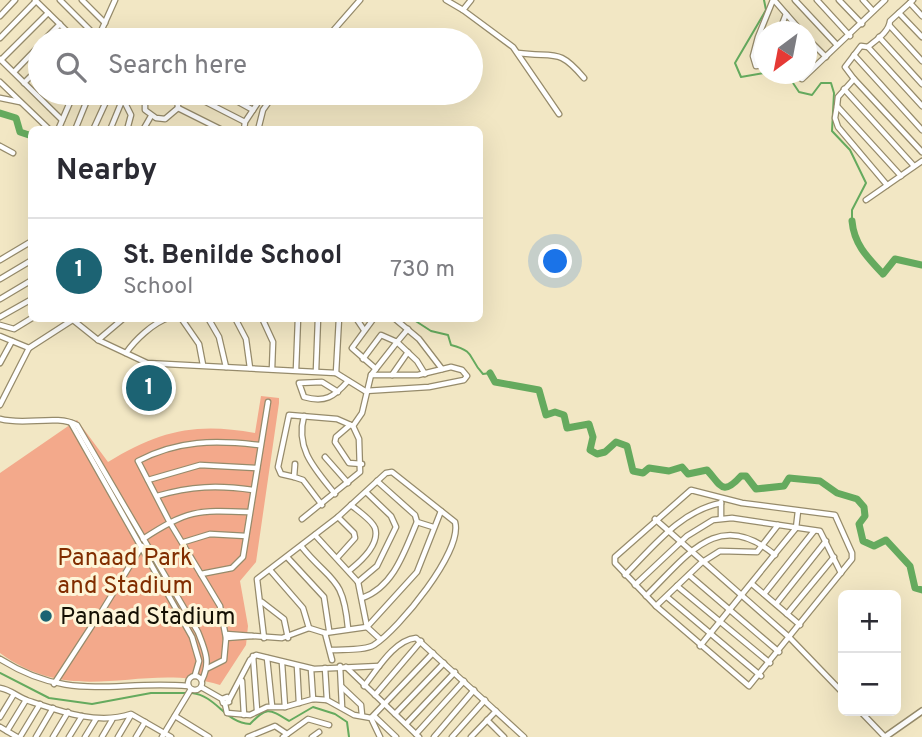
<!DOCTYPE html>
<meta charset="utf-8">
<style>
:root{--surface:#fff;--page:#f2f2f3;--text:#2b2b33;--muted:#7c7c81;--line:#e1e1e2;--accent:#1c6373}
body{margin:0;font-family:Overpass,sans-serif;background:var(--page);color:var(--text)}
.controls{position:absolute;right:21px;bottom:21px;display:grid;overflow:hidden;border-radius:10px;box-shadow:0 7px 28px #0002}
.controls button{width:63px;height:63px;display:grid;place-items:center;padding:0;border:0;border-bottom:2px solid var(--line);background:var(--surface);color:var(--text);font:35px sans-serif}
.compass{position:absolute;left:754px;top:21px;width:63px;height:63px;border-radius:50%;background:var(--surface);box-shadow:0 7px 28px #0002;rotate:212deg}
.you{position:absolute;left:556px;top:262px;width:24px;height:24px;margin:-18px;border:5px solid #fff;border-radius:50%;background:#1a73e8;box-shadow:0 0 0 10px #1a73e833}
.badge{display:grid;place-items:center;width:46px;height:46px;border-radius:50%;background:var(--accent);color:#fff;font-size:23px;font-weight:700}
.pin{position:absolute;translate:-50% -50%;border:4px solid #fff;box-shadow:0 2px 7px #0006}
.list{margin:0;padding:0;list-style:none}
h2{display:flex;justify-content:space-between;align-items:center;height:91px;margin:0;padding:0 28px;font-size:30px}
h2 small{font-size:23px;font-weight:400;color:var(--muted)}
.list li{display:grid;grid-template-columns:46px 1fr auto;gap:21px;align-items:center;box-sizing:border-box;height:105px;padding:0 28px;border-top:2px solid var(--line)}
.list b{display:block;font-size:26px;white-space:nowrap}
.list p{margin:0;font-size:23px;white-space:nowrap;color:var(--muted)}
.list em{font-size:23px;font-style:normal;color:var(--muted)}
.icon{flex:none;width:38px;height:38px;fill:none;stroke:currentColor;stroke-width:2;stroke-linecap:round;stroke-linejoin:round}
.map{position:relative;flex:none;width:922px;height:737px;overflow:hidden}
.search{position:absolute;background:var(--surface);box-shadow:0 7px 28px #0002;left:28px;top:28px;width:455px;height:77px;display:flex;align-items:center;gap:18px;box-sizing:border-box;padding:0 24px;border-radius:38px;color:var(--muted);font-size:26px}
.panel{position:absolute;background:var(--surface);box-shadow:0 7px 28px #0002;left:28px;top:126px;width:455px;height:196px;border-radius:10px}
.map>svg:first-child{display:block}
.green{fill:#f3a98b}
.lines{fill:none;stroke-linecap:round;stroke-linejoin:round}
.stream{stroke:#65aa5e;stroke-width:2}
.river{stroke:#65aa5e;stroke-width:7}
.minor-tunnel{stroke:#d1c7a7;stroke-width:4.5;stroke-dasharray:4.5 2;stroke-linecap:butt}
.minor-casing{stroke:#968b6b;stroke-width:7}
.major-casing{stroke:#968b6b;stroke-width:8}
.minor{stroke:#fff;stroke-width:4.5}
.major{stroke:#fff;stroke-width:5}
.poi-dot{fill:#1c6373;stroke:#fef5d8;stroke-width:2.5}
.labels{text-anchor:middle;stroke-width:6;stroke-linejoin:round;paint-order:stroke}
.park-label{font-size:24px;fill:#812d00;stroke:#fef5d8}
.poi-label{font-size:24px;fill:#141004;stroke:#fef5d8;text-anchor:start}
</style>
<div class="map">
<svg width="922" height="737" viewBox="0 0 922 737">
<rect width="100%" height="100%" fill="#f2e7c4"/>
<path class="green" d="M261,396L279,398V403L256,562L240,581L248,626L246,645L220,685C141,660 78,710 0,653V473L77,420L108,462C159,431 195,422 255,433Z"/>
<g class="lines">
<g class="stream">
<polyline points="764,0 766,10 735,63 741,77 764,73"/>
<polyline points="787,74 799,92 812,95 821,83 831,83 834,93 832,131 850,150 866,183 852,210 852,221"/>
<path d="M411,318L431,331L448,335L451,345C477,352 467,357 483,374L490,373"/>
<polyline points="0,673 49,698 92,704 151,693 185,693"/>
<path d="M192,693C217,696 225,723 250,724C267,707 268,708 289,721L313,707L335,714L347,722L349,737"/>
</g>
<g class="river">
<polyline points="0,113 16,118 20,132 32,136"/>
<path d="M852,221C854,244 867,257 883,274L895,259L922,265"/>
<path d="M490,373L495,382L539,390L546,415L555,412L564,415L567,428L589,424L593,437L590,450L597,454L605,452L616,442L627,446L633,471L643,473L649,468L669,471L682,467L688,474L707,470C721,485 722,497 741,476H746L756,489L784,486L789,478L820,481L837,493L857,499L864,507L865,516L859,524L863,541L874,546L886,540L910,566L915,588L922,590"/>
</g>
<polyline class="minor-tunnel" points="93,624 102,611"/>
<defs>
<g id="minor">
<polyline points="35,0 76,40"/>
<polyline points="60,0 98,38 115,0"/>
<polyline points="82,0 105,23"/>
<polyline points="446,0 463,10 471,0"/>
<polyline points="774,0 802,32"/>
<polyline points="795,0 836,44"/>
<polyline points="817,0 850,36"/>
<polyline points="839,0 862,24"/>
<polyline points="863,0 873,11"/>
<polyline points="910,3 922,16"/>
<polyline points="463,10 513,47 559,114"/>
<polyline points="899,13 922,37"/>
<polyline points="0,16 15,0"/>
<polyline points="890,26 922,61"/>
<polyline points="779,32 786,14"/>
<polyline points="806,37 826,57"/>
<polyline points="879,37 922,84"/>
<polyline points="0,38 36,1"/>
<polyline points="44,40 60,24"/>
<polyline points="325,40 360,0"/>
<polyline points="868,47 922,106"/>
<path d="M518,53C555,58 558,47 584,78"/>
<polyline points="854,55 922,130"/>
<polyline points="0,59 62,120"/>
<polyline points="1,60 48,13"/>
<polyline points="806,60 813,68"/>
<polyline points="764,65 756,66 753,56 758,37 773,0"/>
<polyline points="14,72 40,45"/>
<polyline points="794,74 802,79 885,0"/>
<path d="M854,79L845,67L861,46L868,47C876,40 889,32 890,21L913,0"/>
<polyline points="0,82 50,130"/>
<polyline points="24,83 40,67"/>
<polyline points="844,89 914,166"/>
<polyline points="58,93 69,103"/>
<polyline points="120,93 131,115 127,130"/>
<polyline points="145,93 145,110 156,118 165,119 178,108 177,93"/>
<polyline points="195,93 196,97 245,122"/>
<polyline points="222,93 253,110"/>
<polyline points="0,98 20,102"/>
<polyline points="837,106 835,118 838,127 887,185"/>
<polyline points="178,108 222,130"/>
<polyline points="58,130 74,93"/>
<polyline points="75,130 90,93"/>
<polyline points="93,130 110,93"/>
<polyline points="110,130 124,96"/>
<polyline points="143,130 151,116"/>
<polyline points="180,130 187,130"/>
<polyline points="244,130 245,122 257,104"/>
<polyline points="258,130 263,110 275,93"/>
<polyline points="0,146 13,153"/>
<polyline points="901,176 837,106 838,97 854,79 922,152"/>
<polyline points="866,200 922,161"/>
<polyline points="0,260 32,241"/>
<polyline points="0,279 32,260"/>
<polyline points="0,299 32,280"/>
<polyline points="0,317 32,299"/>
<polyline points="181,318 199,344 203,365"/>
<polyline points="208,318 219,337 226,367"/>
<polyline points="235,318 246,339 250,368"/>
<polyline points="262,318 273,342 272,369"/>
<polyline points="356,318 364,330"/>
<polyline points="374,318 352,348 376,369"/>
<polyline points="394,318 419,339 442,369"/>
<polyline points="73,320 98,340 147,363 336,373 365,391 429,387 464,380 467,376 462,370 451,367 418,375 371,375"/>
<polyline points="0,325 14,329 32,318"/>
<polyline points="0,336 12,341 0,363"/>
<polyline points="98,340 124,318"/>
<polyline points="12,341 29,348"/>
<path d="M126,353C135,340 153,323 168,318"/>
<polyline points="363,359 381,335 397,342 408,329"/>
<polyline points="296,370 298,318"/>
<polyline points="316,371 318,318"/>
<polyline points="336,373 339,318"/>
<polyline points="392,375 408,352"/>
<path d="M338,392L322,382L299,383L304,397C325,403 334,397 348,381"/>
<polyline points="0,405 29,348 74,319"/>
<path d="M304,416C295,449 315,469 335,494"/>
<path d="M0,419C26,426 56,414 77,425L198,632C205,650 211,662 202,680"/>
<polyline points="71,423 192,637 199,661 195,675"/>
<polyline points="350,425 336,437 335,442 349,463 362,464"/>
<polyline points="325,457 348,483"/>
<polyline points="295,464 294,477 303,480 322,505"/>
<polyline points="294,477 281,474 278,467 289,415 337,419 353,426 362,413 371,375 397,342 417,361 425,374"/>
<polyline points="148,480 200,465 257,468"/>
<polygon points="691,490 742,503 835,515 852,553 852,559 749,686 656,606 615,563 615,557"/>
<path d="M157,496C191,486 218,485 253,490"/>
<polyline points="721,502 721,518"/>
<polyline points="302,519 360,472 359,439 353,426"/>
<polyline points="655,519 790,638 843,693"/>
<polyline points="417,522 433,527"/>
<polyline points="315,535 358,582 367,627 380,639"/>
<path d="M143,539C187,510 197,510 248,512"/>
<polyline points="184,542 210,534 246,536"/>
<path d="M301,546C331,583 343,575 348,628"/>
<polyline points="287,557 324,597 329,630"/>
<polyline points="337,558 355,538 354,533 338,517"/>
<polyline points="270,570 303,608 309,628"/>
<path d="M350,570C360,562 380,544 375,528C372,520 358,511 351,505"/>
<polyline points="201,574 232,568 243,557 268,402"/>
<path d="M625,575C653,547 680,511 721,503"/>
<polyline points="689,575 779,652"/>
<polyline points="358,582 377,566 396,527 391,516 366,492"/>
<polyline points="752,584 800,625"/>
<polyline points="635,585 687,536 713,520 732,518 820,531 841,573"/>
<polyline points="677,586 770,663"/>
<polyline points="764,594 814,531"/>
<path d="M646,596C687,556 718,507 775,555"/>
<polyline points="667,597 761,676"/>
<path d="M362,598C394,587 405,550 417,522L415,515L377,481"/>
<polyline points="262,602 284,619 288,638"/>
<polyline points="776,604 826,541"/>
<polyline points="656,606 701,563 720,551 757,552 778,525"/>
<polyline points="102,611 142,546"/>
<polyline points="787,614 834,557"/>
<polyline points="325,633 332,660"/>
<polyline points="226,634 282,638 309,628 325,633 367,627 417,572 441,511"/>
<polyline points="226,638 252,636"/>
<path d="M264,638L257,579L338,517L386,473L392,472L455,522C463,551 399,629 374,645C364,651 343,649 332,650"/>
<polyline points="700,646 796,528 798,511"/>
<polyline points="253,656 257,710"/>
<polyline points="267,658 272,706"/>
<path d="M0,659C70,703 113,680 188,686"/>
<polyline points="282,663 285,707"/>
<polyline points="297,666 299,703"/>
<polyline points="340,666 342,707"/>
<polyline points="346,667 419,737"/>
<path d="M208,668L224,660L226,638L220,606L169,521L138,461C178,440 215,440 259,445"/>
<polyline points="325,668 327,700"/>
<polyline points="311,669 313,699"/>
<circle cx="195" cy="683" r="7"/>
<polyline points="242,681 244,715"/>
<polyline points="54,684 93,624"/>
<path d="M364,686C377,670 394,640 416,638L524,737"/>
<polyline points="201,687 222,699"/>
<polyline points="342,687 361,705 362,715"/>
<path d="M0,688C10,689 19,698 29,701C62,712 98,725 131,714L171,737"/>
<polyline points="375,695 421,641"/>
<polygon points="227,697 229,702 223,703 222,699"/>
<polyline points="229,700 250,660 256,655 314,669 379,666"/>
<polyline points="225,704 227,713 250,715 267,707 285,707 313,699 327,700 354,715 371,718 380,737"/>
<polyline points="860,711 885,737"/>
<polyline points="395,714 444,663"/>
<polyline points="175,716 209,737"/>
<polyline points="374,716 396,737"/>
<polyline points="0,717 14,694"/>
<polyline points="371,718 433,653"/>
<polyline points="487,720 504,737"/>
<polyline points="406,724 455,672"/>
<polyline points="0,727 17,737"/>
<polyline points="7,731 26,700"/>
<polyline points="416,734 464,681"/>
<polyline points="20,737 40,704"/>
<polyline points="36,737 53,708"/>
<polyline points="53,737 68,712"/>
<polyline points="69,737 82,716"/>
<polyline points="85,737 96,719"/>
<polyline points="102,737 112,720"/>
<polyline points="118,737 131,715"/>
<polyline points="136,737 145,722"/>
<polyline points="162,737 191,689"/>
<polyline points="248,737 275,726 287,734"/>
<polyline points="283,737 308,719 329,725"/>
<polyline points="312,737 319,732"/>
<polyline points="434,737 474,690"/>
<polyline points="452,737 485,700"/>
<polyline points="471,737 496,711"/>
</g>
<polyline id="major" points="885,737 922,711"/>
</defs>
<use href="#minor" class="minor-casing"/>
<use href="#major" class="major-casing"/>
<use href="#minor" class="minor"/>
<use href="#major" class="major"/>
</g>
<circle class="poi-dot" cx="46" cy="616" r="7"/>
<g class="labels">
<g class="park-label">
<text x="125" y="565">Panaad Park<tspan x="125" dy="28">and Stadium</tspan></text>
</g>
<g class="poi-label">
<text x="60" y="624">Panaad Stadium</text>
</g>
</g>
</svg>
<div class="controls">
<button>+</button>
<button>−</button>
</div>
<svg class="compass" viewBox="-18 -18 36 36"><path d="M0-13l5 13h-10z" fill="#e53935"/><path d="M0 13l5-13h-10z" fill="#7c7c81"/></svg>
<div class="you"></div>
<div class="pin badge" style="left:149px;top:388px">1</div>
<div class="search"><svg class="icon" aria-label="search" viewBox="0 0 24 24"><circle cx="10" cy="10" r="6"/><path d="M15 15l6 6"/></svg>Search here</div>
<section class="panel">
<h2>Nearby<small></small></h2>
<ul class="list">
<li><span class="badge">1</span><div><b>St. Benilde School</b><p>School</p></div><em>730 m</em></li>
</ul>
</section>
</div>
